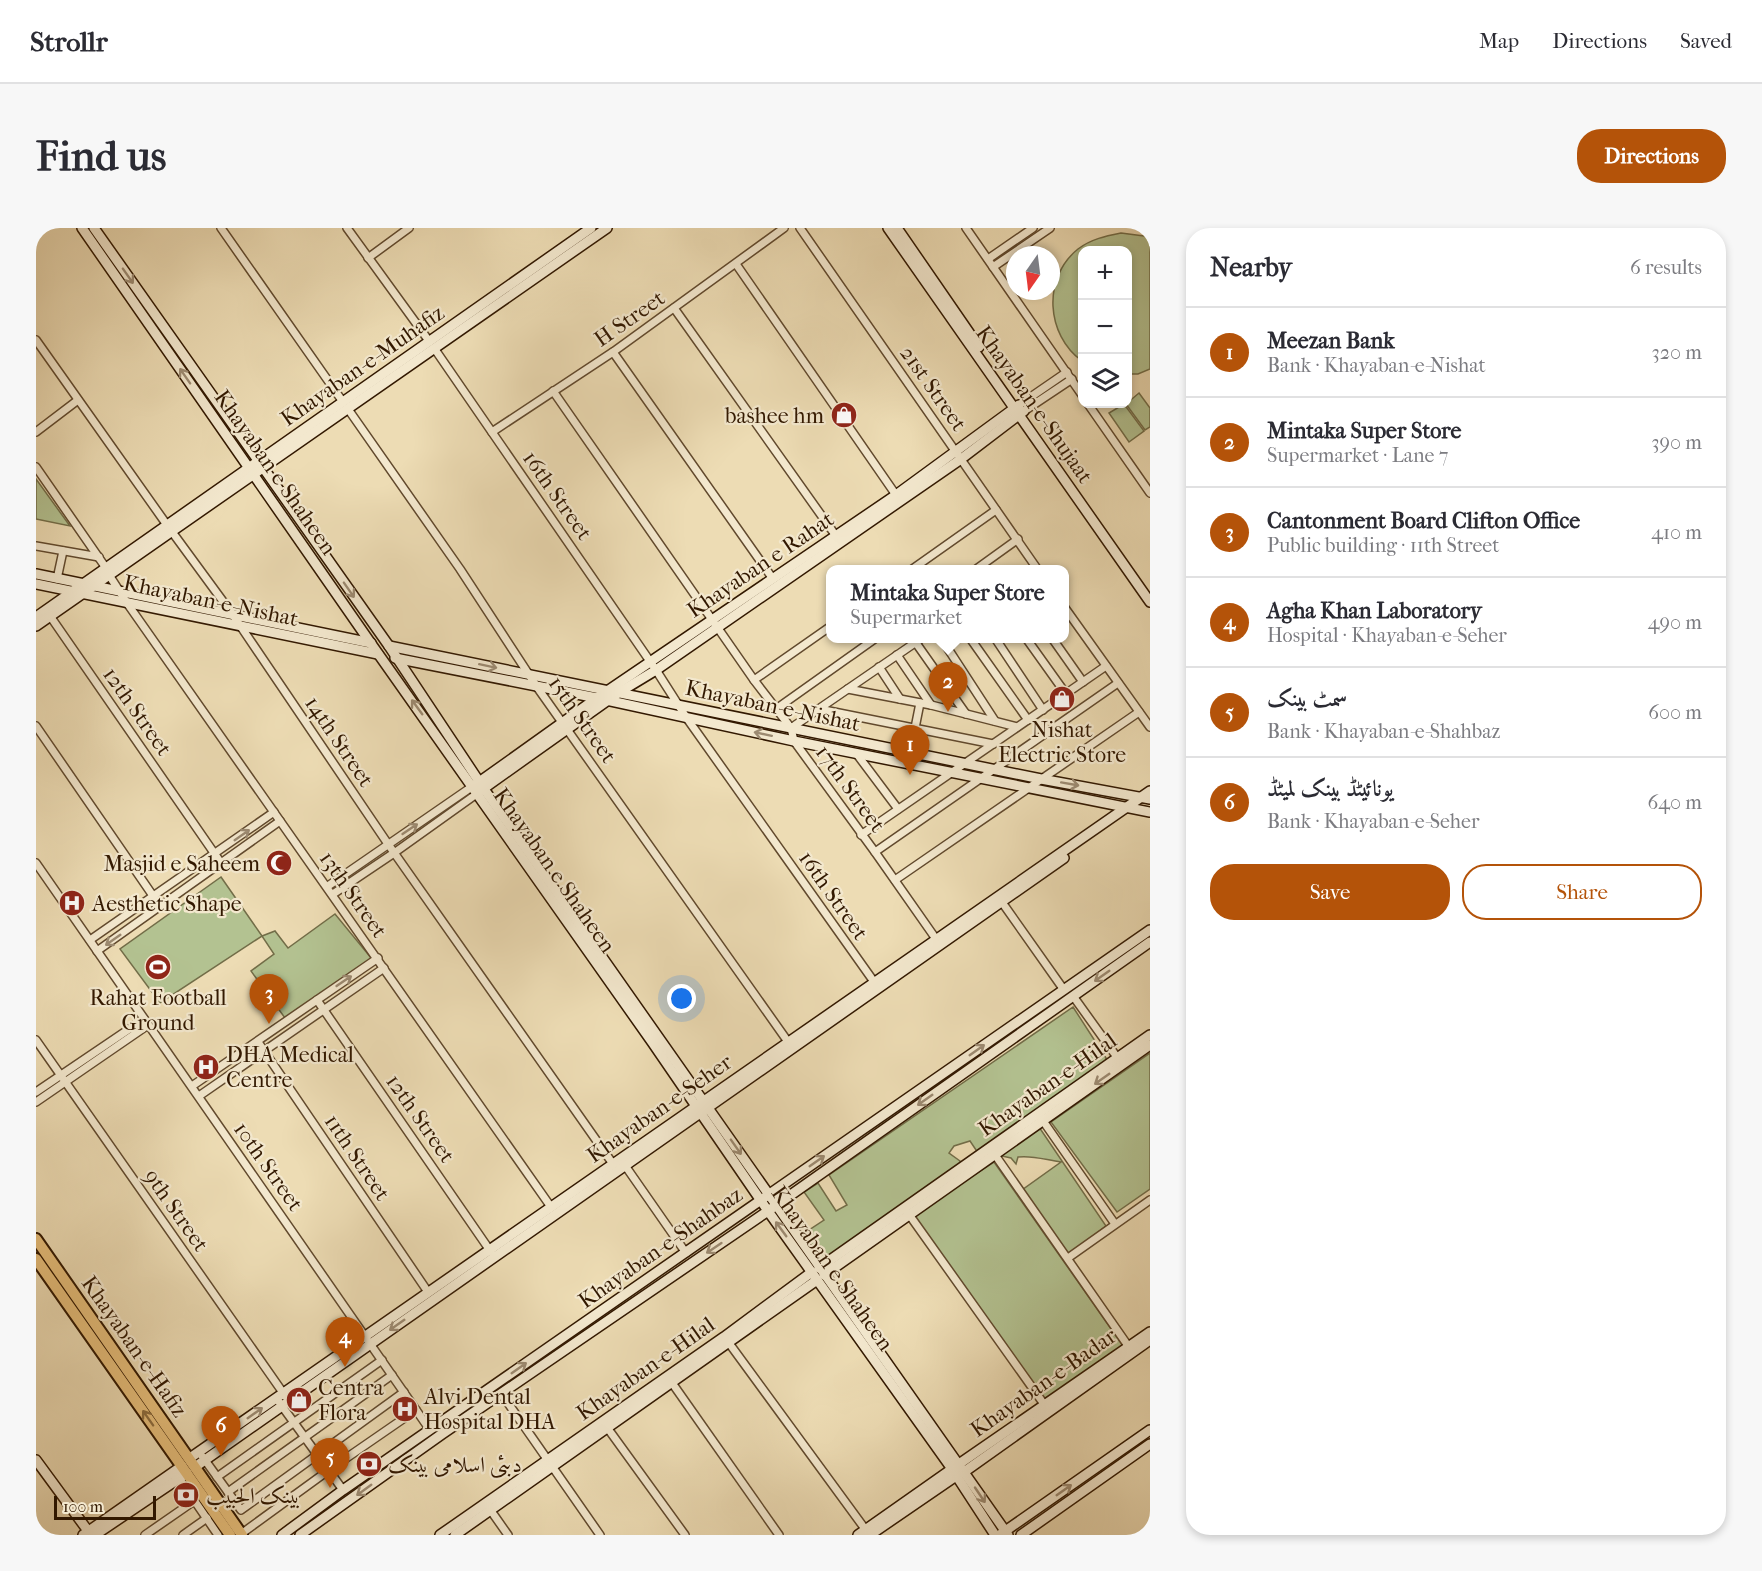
<!DOCTYPE html>
<meta charset="utf-8">
<style>
:root{--surface:#fff;--page:#f7f7f7;--text:#2b2b33;--muted:#7c7c81;--line:#e1e1e2;--accent:#b45309}
body{margin:0;font-family:"IM FELL French Canon",Amiri,serif;background:var(--page);color:var(--text)}
.controls{position:absolute;right:18px;top:18px;display:grid;overflow:hidden;border-radius:12px;box-shadow:0 3px 9px #0003}
.controls button{width:54px;height:54px;display:grid;place-items:center;padding:0;border:0;border-bottom:2px solid var(--line);background:var(--surface);color:var(--text);font:30px sans-serif}
.compass{position:absolute;left:970px;top:18px;width:54px;height:54px;border-radius:50%;background:var(--surface);box-shadow:0 3px 9px #0003;rotate:194deg}
.scale{position:absolute;left:18px;bottom:15px;width:102px;box-sizing:border-box;padding-left:6px;border:3px solid #321800;border-top:0;font-size:16px;line-height:21px;white-space:nowrap;color:#321800;-webkit-text-stroke:4px #f3e8ce;paint-order:stroke}
.you{position:absolute;left:646px;top:771px;width:21px;height:21px;margin:-15px;border:4px solid #fff;border-radius:50%;background:#1a73e8;box-shadow:0 0 0 9px #1a73e833}
.badge{display:grid;place-items:center;width:39px;height:39px;border-radius:50%;background:var(--accent);color:#fff;font-size:20px;font-weight:700}
.pin{position:absolute;translate:-50% -50px;filter:drop-shadow(0 2px 3px #0008)}
.pin::after{content:'';position:absolute;top:32px;width:21px;height:18px;background:inherit;clip-path:polygon(0 0,100% 0,50% 100%)}
.popup{position:absolute;left:790px;top:337px;width:243px;height:78px;box-sizing:border-box;display:grid;place-content:center;border-radius:12px;background:var(--surface);filter:drop-shadow(0 2px 4px #0005);font-size:20px;white-space:nowrap;color:var(--muted)}
.popup b{font-size:22px;color:var(--text)}
.popup::after{content:'';position:absolute;left:50%;top:100%;margin-left:-12px;border:12px solid transparent;border-top-color:var(--surface)}
.list{margin:0;padding:0;list-style:none}
h2{display:flex;justify-content:space-between;align-items:center;height:78px;margin:0;padding:0 24px;font-size:26px}
h2 small{font-size:20px;font-weight:400;color:var(--muted)}
.list li{display:grid;grid-template-columns:39px 1fr auto;gap:18px;align-items:center;box-sizing:border-box;height:90px;padding:0 24px;border-top:2px solid var(--line)}
.list b{display:block;font-size:22px;white-space:nowrap}
.list p{margin:0;font-size:20px;white-space:nowrap;color:var(--muted)}
.list em{font-size:20px;font-style:normal;color:var(--muted)}
.actions{display:flex;gap:12px;padding:18px 24px}
.actions a{flex:1;padding:14px 0;border:2px solid var(--accent);border-radius:24px;text-align:center;font-size:21px;color:var(--accent)}
.actions .main{background:var(--accent);color:#fff}
.icon{flex:none;width:33px;height:33px;fill:none;stroke:currentColor;stroke-width:2;stroke-linecap:round;stroke-linejoin:round}
.map{position:relative;flex:none;width:1114px;height:1307px;overflow:hidden;border-radius:24px}
header{display:flex;align-items:center;gap:36px;box-sizing:border-box;height:84px;padding:0 30px;background:var(--surface);border-bottom:2px solid var(--line)}
header strong{font-size:28px}
nav{display:flex;gap:33px;margin-inline-start:auto;font-size:21px}
.intro{display:flex;align-items:center;justify-content:space-between;box-sizing:border-box;height:144px;padding:0 36px}
h1{margin:0;font-size:42px}
.button{padding:15px 27px;border-radius:24px;background:var(--accent);color:#fff;font-size:21px;font-weight:700}
main{display:flex;gap:36px;padding:0 36px}
aside{flex:1;background:var(--surface);border-radius:24px;box-shadow:0 3px 9px #0003}
.map>svg:first-child{display:block}
.green{fill:#b3c291;stroke:#726d48;stroke-width:1.5}
.lines{fill:none;stroke-linecap:round;stroke-linejoin:round}
.street-casing{stroke:#61492d;stroke-width:10}
.secondary-casing{stroke:#321800;stroke-width:12}
.primary-casing{stroke:#321800;stroke-width:14}
.street{stroke:#f3e8ce;stroke-width:7}
.secondary{stroke:#f3e8ce;stroke-width:9}
.primary{stroke:#e6be7a;stroke-width:10}
.oneway{stroke:#9c8a71}
.oneway2{stroke:#8c6b3d}
.labels{text-anchor:middle;stroke-width:4.5;stroke-linejoin:round;paint-order:stroke}
.street-label{font-size:22px;fill:#321800;stroke:#f3e8ce}
.poi-label{font-size:22px;fill:#321800;stroke:#f3e8ce;text-anchor:start}
</style>
<header>
<strong>Strollr</strong>
<nav><a>Map</a><a>Directions</a><a>Saved</a></nav>
</header>
<div class="intro"><h1>Find us</h1><a class="button">Directions</a></div>
<main>
<div class="map">
<svg width="1114" height="1307" viewBox="0 0 1114 1307">
<rect width="100%" height="100%" fill="#eddcb4"/>
<filter id="stains"><feTurbulence type="fractalNoise" baseFrequency=".00333" numOctaves="4"/><feColorMatrix values="0 0 0 0 .2 0 0 0 0 .09 0 0 0 0 .02 0 0 0 .5 -.17"/></filter>
<radialGradient id="worn" r=".72"><stop offset=".6" stop-color="#630" stop-opacity="0"/><stop offset="1" stop-color="#630" stop-opacity=".3"/></radialGradient>
<g class="green">
<path d="M1085,5L1108,8L1114,11V141L1102,146H1092V22H1046V133C1010,107 1006,50 1042,21C1055,11 1070,8 1085,5Z"/>
<polygon points="1103,165 1114,180 1114,199 1109,202 1090,176"/>
<polygon points="1088,176 1108,203 1093,214 1073,185"/>
<polygon points="0,251 34,298 0,291"/>
<polygon points="185,649 226,708 239,703 252,720 299,686 336,731 249,790 215,743 238,726 226,708 124,775 84,721"/>
<polygon points="1037,779 1070,830 1069,834 942,925 934,913 918,918 913,925 924,933 923,940 783,1037 764,1008 788,992 768,964 782,955 800,983 811,977 793,947"/>
<polygon points="1114,825 1114,961 1081,984 1015,894"/>
<path d="M1003,899L1070,998L1032,1027L986,962L1025,934C1010,932 997,927 982,929L980,936L975,930L961,927Z"/>
<polygon points="958,934 1087,1118 1009,1174 876,987"/>
</g>
<g class="lines">
<defs>
<g id="street">
<polyline points="185,0 307,174"/>
<polyline points="311,0 393,113"/>
<polyline points="764,0 1002,342"/>
<polyline points="930,0 1046,167"/>
<polyline points="332,30 373,0"/>
<polyline points="952,31 997,0"/>
<polyline points="700,36 860,267"/>
<polyline points="957,39 1014,0"/>
<polyline points="638,80 800,308"/>
<polyline points="0,112 131,297 197,387 352,616 577,936"/>
<polyline points="398,120 620,442 650,489 841,758"/>
<polyline points="577,124 737,351"/>
<polyline points="517,163 718,452 755,500 758,513 839,624 900,711"/>
<polyline points="1052,176 1114,265"/>
<polyline points="983,177 1031,144"/>
<polyline points="312,181 424,341 501,459 755,818"/>
<polyline points="988,183 1036,151"/>
<polyline points="0,204 42,172"/>
<polyline points="456,204 577,124 748,0"/>
<polyline points="0,239 70,340"/>
<polyline points="0,318 63,329"/>
<polyline points="875,342 960,282"/>
<polyline points="939,342 982,311"/>
<polyline points="73,347 91,375 515,979"/>
<polyline points="21,351 27,323"/>
<polyline points="1029,380 1114,499"/>
<polyline points="12,385 185,635"/>
<polyline points="905,410 959,493"/>
<polyline points="934,410 992,492"/>
<polyline points="959,410 1007,482"/>
<polyline points="990,410 1030,466"/>
<polyline points="1016,410 1047,454"/>
<polyline points="880,415 930,486"/>
<polyline points="861,427 895,477"/>
<polyline points="843,439 864,471"/>
<polyline points="718,452 795,398"/>
<polyline points="812,461 895,477 981,499"/>
<polyline points="740,481 840,410"/>
<polyline points="783,481 957,516"/>
<polyline points="0,498 124,678"/>
<polyline points="755,500 886,410"/>
<polyline points="879,500 884,475"/>
<polyline points="820,525 862,581"/>
<polyline points="825,607 1070,438"/>
<polyline points="839,624 1082,455"/>
<polyline points="0,635 394,1202"/>
<polyline points="859,652 1103,484"/>
<polyline points="292,658 437,558"/>
<polyline points="297,666 358,625 442,565"/>
<polyline points="963,670 1028,762"/>
<polyline points="54,712 238,584"/>
<polyline points="61,723 244,593"/>
<polyline points="1037,768 1083,832"/>
<polyline points="281,772 455,1024"/>
<polyline points="0,812 250,1169"/>
<polyline points="222,814 392,1064"/>
<polyline points="156,858 342,730"/>
<polyline points="0,864 108,791"/>
<polyline points="163,868 348,740"/>
<polyline points="0,874 112,797"/>
<polyline points="1005,890 1079,996"/>
<polyline points="957,924 1095,1122"/>
<polyline points="588,936 650,1025"/>
<polyline points="872,985 1010,1179"/>
<polyline points="1032,1030 1114,972"/>
<polyline points="690,1111 832,1305"/>
<polyline points="634,1152 743,1307"/>
<polyline points="465,1165 564,1307"/>
<polyline points="243,1174 307,1262"/>
<polyline points="570,1198 649,1307"/>
<polyline points="166,1228 205,1282 368,1164"/>
<polyline points="141,1247 182,1307"/>
<polyline points="181,1249 346,1132"/>
<polyline points="192,1264 356,1147"/>
<polyline points="453,1280 472,1307"/>
<polyline points="205,1306 293,1242 380,1182"/>
<polyline points="109,1307 158,1273"/>
<polyline points="147,1307 171,1290"/>
</g>
<g id="secondary">
<polyline points="46,0 336,417 616,814 732,983 916,1241 959,1307"/>
<polyline points="58,0 353,418 448,561 972,1307"/>
<polyline points="852,0 1114,374"/>
<polyline points="861,0 943,119"/>
<polyline points="0,346 335,415"/>
<polyline points="0,356 342,426"/>
<polyline points="0,389 555,0"/>
<polyline points="0,398 571,0"/>
<polyline points="353,418 1005,551 1114,571"/>
<polyline points="359,430 561,470 758,513 1114,584"/>
<polyline points="439,557 561,470 860,267 983,177"/>
<polyline points="444,563 582,465 620,442 925,231 988,183"/>
<polyline points="783,1040 1114,807"/>
<polyline points="788,1047 1114,817"/>
<polyline points="154,1230 1114,563"/>
<polyline points="0,1232 55,1307"/>
<polyline points="923,1236 1114,1104"/>
<polyline points="159,1239 1028,630"/>
<polyline points="928,1244 1114,1112"/>
<polyline points="965,1306 1114,1202"/>
<polyline points="47,1307 146,1238"/>
<polyline points="59,1307 151,1245"/>
<polyline points="246,1307 307,1262 1114,702"/>
<polyline points="264,1307 406,1206 732,983 1114,714"/>
<polyline points="404,1307 688,1109 776,1044"/>
<polyline points="419,1307 781,1052"/>
<polyline points="822,1307 916,1241"/>
<polyline points="834,1307 920,1248"/>
<polyline points="985,1307 1114,1216"/>
<polyline points="1112,1307 1114,1305"/>
</g>
<g id="primary">
<polyline points="0,1011 206,1307"/>
<polyline points="0,1031 194,1307"/>
</g>
</defs>
<use href="#street" class="street-casing"/>
<use href="#secondary" class="secondary-casing"/>
<use href="#primary" class="primary-casing"/>
<use href="#street" class="street"/>
<use href="#secondary" class="secondary"/>
<use href="#primary" class="primary"/>
</g>
<defs><path id="oneway-shaft" d="M-6 0H5M1.5-3L5.5 0L1.5 3" fill="none" stroke-width="1.6" stroke-linecap="round" stroke-linejoin="round" transform="scale(1.5)"/></defs>
<g class="oneway">
<use href="#oneway-shaft" transform="translate(92 48) rotate(55)"/>
<use href="#oneway-shaft" transform="translate(149 148) rotate(-125)"/>
<use href="#oneway-shaft" transform="translate(313 362) rotate(55)"/>
<use href="#oneway-shaft" transform="translate(452 438) rotate(12)"/>
<use href="#oneway-shaft" transform="translate(381 479) rotate(-126)"/>
<use href="#oneway-shaft" transform="translate(727 506) rotate(-168)"/>
<use href="#oneway-shaft" transform="translate(1034 556) rotate(10)"/>
<use href="#oneway-shaft" transform="translate(374 601) rotate(-34)"/>
<use href="#oneway-shaft" transform="translate(206 607) rotate(-35)"/>
<use href="#oneway-shaft" transform="translate(77 712) rotate(145)"/>
<use href="#oneway-shaft" transform="translate(1066 748) rotate(145)"/>
<use href="#oneway-shaft" transform="translate(308 753) rotate(-34)"/>
<use href="#oneway-shaft" transform="translate(941 822) rotate(-35)"/>
<use href="#oneway-shaft" transform="translate(1066 851) rotate(145)"/>
<use href="#oneway-shaft" transform="translate(889 872) rotate(145)"/>
<use href="#oneway-shaft" transform="translate(700 919) rotate(55)"/>
<use href="#oneway-shaft" transform="translate(781 933) rotate(-35)"/>
<use href="#oneway-shaft" transform="translate(745 1001) rotate(-126)"/>
<use href="#oneway-shaft" transform="translate(678 1020) rotate(146)"/>
<use href="#oneway-shaft" transform="translate(361 1097) rotate(145)"/>
<use href="#oneway-shaft" transform="translate(483 1140) rotate(-35)"/>
<use href="#oneway-shaft" transform="translate(219 1185) rotate(-35)"/>
<use href="#oneway-shaft" transform="translate(328 1262) rotate(144)"/>
<use href="#oneway-shaft" transform="translate(1028 1262) rotate(-35)"/>
<use href="#oneway-shaft" transform="translate(944 1267) rotate(56)"/>
</g>
<use class="oneway2" href="#oneway-shaft" transform="translate(112 1190) rotate(-125)"/>
<defs>
<symbol id="shop-disc" viewBox="-11 -11 22 22"><circle r="9.5" fill="#8f2418" stroke="#f3e8ce"/><path d="M-5-2.5h2.3a2.7 3.5 0 0 1 5.4 0H5L5.5 6h-11ZM-1.5-2.5h3a1.5 2.3 0 0 0-3 0Z" fill="#fff"/></symbol>
<symbol id="mosque-disc" viewBox="-11 -11 22 22"><circle r="9.5" fill="#8f2418" stroke="#f3e8ce"/><path d="M3.5-4.9A6 6 0 1 0 3.5 4.9A5 5 0 1 1 3.5-4.9Z" fill="#fff"/></symbol>
<symbol id="hospital-disc" viewBox="-11 -11 22 22"><circle r="9.5" fill="#8f2418" stroke="#f3e8ce"/><path d="M-5-5h3v3.5h4V-5h3V5h-3V1.5h-4V5h-3Z" fill="#fff"/></symbol>
<symbol id="stadium-disc" viewBox="-11 -11 22 22"><circle r="9.5" fill="#8f2418" stroke="#f3e8ce"/><path d="M0-5a6.5 5 0 1 0 0 10a6.5 5 0 1 0 0-10ZM-3.5-1.8h7v3.6h-7Z" fill="#fff"/></symbol>
<symbol id="bank-disc" viewBox="-11 -11 22 22"><circle r="9.5" fill="#8f2418" stroke="#f3e8ce"/><path d="M-6-4H6V4H-6ZM0-2.3a2.3 2.3 0 1 0 0 4.6a2.3 2.3 0 1 0 0-4.6Z" fill="#fff"/></symbol>
</defs>
<g fill-rule="evenodd">
<use href="#shop-disc" x="793" y="172" width="30" height="30"/>
<use href="#shop-disc" x="1011" y="456" width="30" height="30"/>
<use href="#mosque-disc" x="228" y="620" width="30" height="30"/>
<use href="#hospital-disc" x="21" y="660" width="30" height="30"/>
<use href="#stadium-disc" x="107" y="724" width="30" height="30"/>
<use href="#hospital-disc" x="155" y="824" width="30" height="30"/>
<use href="#shop-disc" x="248" y="1157" width="30" height="30"/>
<use href="#hospital-disc" x="354" y="1166" width="30" height="30"/>
<use href="#bank-disc" x="318" y="1221" width="30" height="30"/>
<use href="#bank-disc" x="135" y="1252" width="30" height="30"/>
</g>
<g class="labels">
<g class="street-label">
<text transform="translate(593 90) rotate(-35)" y="8">H Street</text>
<text transform="translate(326 137) rotate(-35)" y="8">Khayaban-e-Muhafiz</text>
<text transform="translate(898 160) rotate(55)" y="8">21st Street</text>
<text transform="translate(999 176) rotate(55)" y="8">Khayaban-e-Shujaat</text>
<text transform="translate(240 244) rotate(55)" y="8">Khayaban e Shaheen</text>
<text transform="translate(522 267) rotate(55)" y="8">16th Street</text>
<text transform="translate(724 336) rotate(-34)" y="8">Khayaban e Rahat</text>
<text transform="translate(175 372) rotate(12)" y="8">Khayaban-e-Nishat</text>
<text transform="translate(737 477) rotate(12)" y="8">Khayaban-e-Nishat</text>
<text transform="translate(102 483) rotate(55)" y="8">12th Street</text>
<text transform="translate(547 491) rotate(55)" y="8">15th Street</text>
<text transform="translate(304 513) rotate(56)" y="8">14th Street</text>
<text transform="translate(815 560) rotate(54)" y="8">17th Street</text>
<text transform="translate(519 642) rotate(55)" y="8">Khayaban e Shaheen</text>
<text transform="translate(318 666) rotate(55)" y="8">13th Street</text>
<text transform="translate(798 667) rotate(55)" y="8">16th Street</text>
<text transform="translate(1011 856) rotate(-35)" y="8">Khayaban-e-Hilal</text>
<text transform="translate(623 880) rotate(-35)" y="8">Khayaban-e-Seher</text>
<text transform="translate(385 890) rotate(55)" y="8">12th Street</text>
<text transform="translate(322 929) rotate(56)" y="8">11th Street</text>
<text transform="translate(233 938) rotate(55)" y="8">10th Street</text>
<text transform="translate(141 982) rotate(55)" y="8">9th Street</text>
<text transform="translate(624 1019) rotate(-35)" y="8">Khayaban-e-Shahbaz</text>
<text transform="translate(797 1040) rotate(55)" y="8">Khayaban e Shaheen</text>
<text transform="translate(99 1118) rotate(55)" y="8">Khayaban-e-Hafiz</text>
<text transform="translate(609 1140) rotate(-35)" y="8">Khayaban-e-Hilal</text>
<text transform="translate(1007 1154) rotate(-35)" y="8">Khayaban-e-Badar</text>
</g>
<g class="poi-label">
<text x="788" y="195" text-anchor="end">bashee hm</text>
<text x="1026" y="509" text-anchor="middle">Nishat<tspan x="1026" dy="25">Electric Store</tspan></text>
<text x="224" y="643" text-anchor="end">Masjid e Saheem</text>
<text x="56" y="683">Aesthetic Shape</text>
<text x="122" y="777" text-anchor="middle">Rahat Football<tspan x="122" dy="25">Ground</tspan></text>
<text x="190" y="834">DHA Medical<tspan x="190" dy="25">Centre</tspan></text>
<text x="282" y="1167">Centra<tspan x="282" dy="25">Flora</tspan></text>
<text x="388" y="1176">Alvi Dental<tspan x="388" dy="25">Hospital DHA</tspan></text>
<text x="352" y="1244">دبئی اسلامی بینک</text>
<text x="170" y="1275">بينک الحبيب</text>
</g>
</g>
<rect width="100%" height="100%" filter="url(#stains)"/>
<rect width="100%" height="100%" fill="url(#worn)"/>
</svg>
<div class="controls">
<button>+</button>
<button>−</button>
<button><svg class="icon" aria-label="layers" viewBox="0 0 24 24"><path d="M12 4l9 5-9 5-9-5zM3 14l9 5 9-5"/></svg></button>
</div>
<svg class="compass" viewBox="-18 -18 36 36"><path d="M0-13l5 13h-10z" fill="#e53935"/><path d="M0 13l5-13h-10z" fill="#7c7c81"/></svg>
<div class="scale">100 m</div>
<div class="you"></div>
<div class="pin badge" style="left:874px;top:547px">1</div>
<div class="pin badge" style="left:912px;top:484px">2</div>
<div class="popup"><b>Mintaka Super Store</b>Supermarket</div>
<div class="pin badge" style="left:233px;top:796px">3</div>
<div class="pin badge" style="left:309px;top:1139px">4</div>
<div class="pin badge" style="left:294px;top:1260px">5</div>
<div class="pin badge" style="left:185px;top:1228px">6</div>
</div>
<aside>
<h2>Nearby<small>6 results</small></h2>
<ul class="list">
<li><span class="badge">1</span><div><b>Meezan Bank</b><p>Bank · Khayaban-e-Nishat</p></div><em>320 m</em></li>
<li><span class="badge">2</span><div><b>Mintaka Super Store</b><p>Supermarket · Lane 7</p></div><em>390 m</em></li>
<li><span class="badge">3</span><div><b>Cantonment Board Clifton Office</b><p>Public building · 11th Street</p></div><em>410 m</em></li>
<li><span class="badge">4</span><div><b>Agha Khan Laboratory</b><p>Hospital · Khayaban-e-Seher</p></div><em>490 m</em></li>
<li><span class="badge">5</span><div><b>سمٹ بینک</b><p>Bank · Khayaban-e-Shahbaz</p></div><em>600 m</em></li>
<li><span class="badge">6</span><div><b>یونائیٹڈ بینک لمیٹڈ</b><p>Bank · Khayaban-e-Seher</p></div><em>640 m</em></li>
</ul>
<div class="actions"><a class="main">Save</a><a>Share</a></div>
</aside>
</main>
